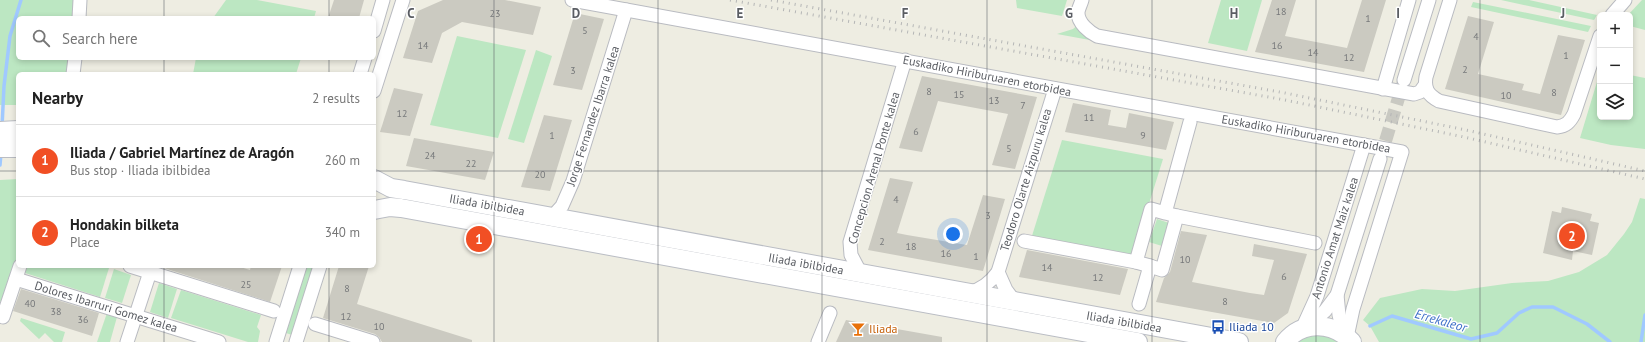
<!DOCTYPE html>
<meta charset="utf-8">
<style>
:root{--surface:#fff;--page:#f2f2f2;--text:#222;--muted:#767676;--line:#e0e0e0;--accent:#f14f24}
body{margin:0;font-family:"PT Sans",sans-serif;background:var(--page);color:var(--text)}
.controls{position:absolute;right:12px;top:12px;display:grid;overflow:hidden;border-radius:6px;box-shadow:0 2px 6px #0003}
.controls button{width:36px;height:36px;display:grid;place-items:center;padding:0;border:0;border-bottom:1px solid var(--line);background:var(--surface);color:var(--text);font:20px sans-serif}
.you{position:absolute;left:953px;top:234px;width:14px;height:14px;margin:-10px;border:3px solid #fff;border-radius:50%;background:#1a73e8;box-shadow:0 0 0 6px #1a73e833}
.badge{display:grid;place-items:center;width:26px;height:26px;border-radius:50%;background:var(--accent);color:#fff;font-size:13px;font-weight:700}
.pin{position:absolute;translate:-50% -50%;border:2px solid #fff;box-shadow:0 1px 4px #0006}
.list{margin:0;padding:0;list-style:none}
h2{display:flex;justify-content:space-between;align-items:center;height:52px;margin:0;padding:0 16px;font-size:17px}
h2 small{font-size:13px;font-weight:400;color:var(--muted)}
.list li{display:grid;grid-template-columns:26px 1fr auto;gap:12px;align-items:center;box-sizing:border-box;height:72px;padding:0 16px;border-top:1px solid var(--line)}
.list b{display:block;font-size:15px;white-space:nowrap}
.list p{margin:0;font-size:13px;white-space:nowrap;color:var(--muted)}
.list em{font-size:13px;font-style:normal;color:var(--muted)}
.icon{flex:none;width:22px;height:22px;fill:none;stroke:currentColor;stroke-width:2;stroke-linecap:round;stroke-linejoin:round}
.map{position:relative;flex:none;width:1645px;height:342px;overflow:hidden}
.search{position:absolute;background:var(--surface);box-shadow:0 2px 6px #0003;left:16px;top:16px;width:360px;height:44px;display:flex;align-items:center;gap:10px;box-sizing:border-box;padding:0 14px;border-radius:6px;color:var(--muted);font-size:15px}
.panel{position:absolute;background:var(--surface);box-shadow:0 2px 6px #0003;left:16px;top:72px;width:360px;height:196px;border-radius:6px}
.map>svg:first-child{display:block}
.green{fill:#bce7c2}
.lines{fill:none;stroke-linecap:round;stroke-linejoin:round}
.stream{stroke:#a0c9ff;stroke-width:3.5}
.building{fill:#cbcac1}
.street-tunnel{stroke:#c9c9c2;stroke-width:13;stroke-dasharray:13 6;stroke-linecap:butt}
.street-casing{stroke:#b9bbc1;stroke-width:15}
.secondary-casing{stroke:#babdc4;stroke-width:20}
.street{stroke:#fff;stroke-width:13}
.secondary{stroke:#fff;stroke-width:18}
.rail{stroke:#b5b6b6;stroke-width:3;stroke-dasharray:1 5;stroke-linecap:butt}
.grid{fill:none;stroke:#5a5d63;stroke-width:1;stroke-opacity:0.55}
.labels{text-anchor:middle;stroke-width:3;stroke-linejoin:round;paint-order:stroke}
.number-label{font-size:10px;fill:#76787a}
.street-label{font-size:12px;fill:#5a5d63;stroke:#fff}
.transit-label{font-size:12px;fill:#164399;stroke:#fff;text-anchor:start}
.food-label{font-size:12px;fill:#c56008;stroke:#fff;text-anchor:start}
.water-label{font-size:13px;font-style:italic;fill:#3d6fc8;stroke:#fff}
.grid-label{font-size:13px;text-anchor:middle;font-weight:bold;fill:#5a5d63;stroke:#fff;stroke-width:3;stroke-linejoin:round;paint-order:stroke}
</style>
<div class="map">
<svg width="1645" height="342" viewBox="0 0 1645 342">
<rect width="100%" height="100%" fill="#eeede2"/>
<g class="green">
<polygon points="0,0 86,0 85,18 18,18 18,58 82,58 80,74 18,74 18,105 0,105"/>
<polygon points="226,0 257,0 316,11 314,18 213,18"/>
<polygon points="1016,0 1067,0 1062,16 1017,8"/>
<polygon points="1221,0 1262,0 1247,51 1208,43"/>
<polygon points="1501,0 1529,0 1597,15 1594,20"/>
<polygon points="1642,0 1645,0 1645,30 1630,26 1630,15 1628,15"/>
<polygon points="1473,2 1591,26 1588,32 1471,7"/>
<polygon points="1079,24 1095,41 1057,34 1073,29"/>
<polygon points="457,36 526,50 498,138 430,125"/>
<polygon points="536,50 552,56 524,143 508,139"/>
<polygon points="196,58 301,58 296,74 193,74"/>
<polygon points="1600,72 1600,117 1630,117 1630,75 1645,78 1645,149 1611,145 1580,138"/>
<polygon points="1062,140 1163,159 1132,258 1031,239"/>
<polygon points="18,179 18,256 2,303 0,301 0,180"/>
<polygon points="1640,198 1645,199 1645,342 1379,342 1370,326 1363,320 1380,298 1422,289 1455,291 1512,283 1548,281 1579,272 1607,255 1624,234 1632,222"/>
<polygon points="1157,219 1169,223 1162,246 1149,242"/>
<polygon points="27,266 102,266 109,268 100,297 25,273"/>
<polygon points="307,266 314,266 292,335 286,333"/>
<polygon points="114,269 131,275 122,303 105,298"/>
<polygon points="159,283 177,289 168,318 150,312"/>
<polygon points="181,290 261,315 257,327 260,331 258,342 248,342 171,318"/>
<polygon points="107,313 117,317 110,342 97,342"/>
<polygon points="21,318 65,332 62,342 54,342 45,333 39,339 20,321"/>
<polygon points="1320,333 1343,342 1296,342 1298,340"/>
</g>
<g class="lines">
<g class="stream">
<polyline points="2,127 4,86 10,36 21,0"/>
<polyline points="0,165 1,153"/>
<polyline points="1370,326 1392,316 1471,339 1497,333 1519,313 1532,307 1553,307 1587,324 1610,342"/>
<polyline points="1641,342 1645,315"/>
</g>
</g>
<g class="building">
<polygon points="334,0 364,0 359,18 328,18"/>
<polygon points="443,0 505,0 541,7 533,35 462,22 442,33 432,63 403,58 418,11"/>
<polygon points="1272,0 1296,0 1285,36 1347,48 1362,0 1386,0 1364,72 1255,52"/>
<polygon points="575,13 604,19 582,90 553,85"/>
<polygon points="1468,16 1494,22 1478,74 1524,84 1522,90 1540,94 1558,35 1585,40 1561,115 1445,89"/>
<polygon points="922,76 1037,97 1015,169 992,165 1008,114 938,101 922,152 899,148"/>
<polygon points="394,88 423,94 410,136 380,132"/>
<polygon points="1073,103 1111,110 1108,125 1126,128 1129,113 1174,122 1166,150 1065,132"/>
<polygon points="544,115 572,120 550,191 521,187"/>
<polygon points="414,138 494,152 485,180 406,166"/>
<polygon points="890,178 913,182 897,233 907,235 967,245 983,195 1005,199 983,271 868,250"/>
<polygon points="1562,207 1592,214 1590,221 1599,223 1592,255 1573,251 1572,260 1543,253 1552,211 1561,213"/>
<polygon points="1181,231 1207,235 1192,282 1250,293 1264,295 1274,260 1252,256 1254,244 1307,254 1288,313 1274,323 1156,302 1164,278 1170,272"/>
<polygon points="1027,250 1128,269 1120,295 1019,277"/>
<polygon points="164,266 237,266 250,270 251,266 282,266 270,302 164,268"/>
<polygon points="339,266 369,266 357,304 472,340 472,342 382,342 379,337 375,334 323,318"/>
<polygon points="21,289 99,313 92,336 13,311"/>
<polygon points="846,320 942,337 942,342 836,342"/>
</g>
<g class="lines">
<polyline class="street-tunnel" points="1380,159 1404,80"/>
<defs>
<g id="street">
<polyline points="572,0 1402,152 1353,309 1347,337"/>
<path d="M1082,0C1081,4 1078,9 1078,13C1078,23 1089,32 1097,36L1414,94L1420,92L1425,85"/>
<path d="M1450,0L1426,77C1424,89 1428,95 1439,101L1557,127C1566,126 1570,122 1574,114L1600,36"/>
<polyline points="1612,15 1625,0"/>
<polyline points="79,18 80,0"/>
<polyline points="374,31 383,0"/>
<polyline points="73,74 75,58"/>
<polyline points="360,74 365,58"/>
<polyline points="1404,80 1429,0"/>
<polyline points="1383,89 1409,0"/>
<polyline points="374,91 403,0"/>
<polyline points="1177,216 1315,243"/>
<polyline points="552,217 562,206 573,181 626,10"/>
<polyline points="1024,241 1136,262"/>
<polyline points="130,266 274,311"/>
<polyline points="1150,266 1162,270 1177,216 1169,214"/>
<polyline points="998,272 1006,290 1015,302"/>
<polyline points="861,274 851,255 850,242 905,60"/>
<polyline points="16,279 219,342"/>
<path d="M969,293C982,289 990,283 998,272L1055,89"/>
<polyline points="1337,295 1339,315 1344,335"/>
<polyline points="1139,304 1150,266 1136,262 1151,209 1165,213 1190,122"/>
<polyline points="3,317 20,266"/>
<polyline points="315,324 373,342"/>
<polyline points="1305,328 1325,311 1337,295 1380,159"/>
<polyline points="1302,329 1317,296 1364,145"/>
<polyline points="127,342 152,266"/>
<polyline points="276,342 300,266"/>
<polyline points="296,342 320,266"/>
<polyline points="818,342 830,313"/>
</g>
<g id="secondary">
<polyline points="0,131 18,130"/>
<polyline points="0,148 18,148"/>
<polyline points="374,179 391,188 404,190 1239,342"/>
<polyline points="374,210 390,207 401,208 1138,342"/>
<path d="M1285,342C1303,320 1333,322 1352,342"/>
</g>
</defs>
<use href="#street" class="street-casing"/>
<use href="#secondary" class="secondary-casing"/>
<use href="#street" class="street"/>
<use href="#secondary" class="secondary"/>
<g class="rail">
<polyline points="730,0 1285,100 1464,137 1645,179"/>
<polyline points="771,0 1285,93 1466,130 1645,171"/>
</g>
</g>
<path class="grid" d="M164,0V18M329,0V18M494,0V342M658,0V342M822,0V342M987,0V342M1152,0V342M1316,0V342M1480,0V342M164,58V74M329,58V74M0,171H18M374,171H1645M164,266V342M329,266V342"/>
<defs>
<symbol id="bus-bare" viewBox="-9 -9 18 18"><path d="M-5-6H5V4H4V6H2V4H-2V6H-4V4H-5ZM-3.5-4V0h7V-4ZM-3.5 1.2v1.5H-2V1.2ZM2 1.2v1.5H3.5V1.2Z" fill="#1a4fb4" stroke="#fff" stroke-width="2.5" paint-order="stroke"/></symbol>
<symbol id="bar-bare" viewBox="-9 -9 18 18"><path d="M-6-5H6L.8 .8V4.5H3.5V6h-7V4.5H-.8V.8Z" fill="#e8710a" stroke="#fff" stroke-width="2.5" paint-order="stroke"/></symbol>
</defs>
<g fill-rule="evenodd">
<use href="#bus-bare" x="1208" y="317" width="20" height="20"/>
<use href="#bar-bare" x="848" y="319" width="20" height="20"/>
</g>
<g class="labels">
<g class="number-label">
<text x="1281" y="15">18</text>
<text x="495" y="17">23</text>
<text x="1368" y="22">1</text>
<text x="585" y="34">5</text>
<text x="1476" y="40">4</text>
<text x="423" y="49">14</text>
<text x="1277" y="49">16</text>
<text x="1313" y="56">14</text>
<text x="1566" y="59">1</text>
<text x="1349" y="61">12</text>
<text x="1465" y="73">2</text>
<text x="573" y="74">3</text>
<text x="929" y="95">8</text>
<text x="1554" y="96">8</text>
<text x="959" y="98">15</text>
<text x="1506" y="99">10</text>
<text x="994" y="104">13</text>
<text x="1023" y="109">7</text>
<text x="402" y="117">12</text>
<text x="1089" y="121">11</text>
<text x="916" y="135">6</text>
<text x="552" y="139">1</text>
<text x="1143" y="139">9</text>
<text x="1009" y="152">5</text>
<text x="430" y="159">24</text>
<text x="471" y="167">22</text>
<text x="540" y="178">20</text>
<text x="896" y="203">4</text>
<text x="988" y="219">3</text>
<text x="882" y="245">2</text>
<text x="911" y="250">18</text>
<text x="946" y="257">16</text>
<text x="976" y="260">1</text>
<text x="1185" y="263">10</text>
<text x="1047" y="271">14</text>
<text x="1284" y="280">6</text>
<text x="1098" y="281">12</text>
<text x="246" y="288">25</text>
<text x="347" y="292">8</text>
<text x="1225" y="305">8</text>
<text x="30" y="307">40</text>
<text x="56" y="315">38</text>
<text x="346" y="320">12</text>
<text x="83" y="323">36</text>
<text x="379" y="330">10</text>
</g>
<g class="street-label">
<text transform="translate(987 76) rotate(11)" y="4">Euskadiko Hiriburuaren etorbidea</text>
<text transform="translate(593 116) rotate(-72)" y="4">Jorge Fernandez Ibarra kalea</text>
<text transform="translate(1306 134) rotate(10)" y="4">Euskadiko Hiriburuaren etorbidea</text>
<text transform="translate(874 168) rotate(-74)" y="4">Concepcion Arenal Ponte kalea</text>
<text transform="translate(1026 180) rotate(-73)" y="4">Teodoro Olarte Aizpuru kalea</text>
<text transform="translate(487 205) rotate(10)" y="4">Iliada ibilbidea</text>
<text transform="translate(1335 238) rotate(-72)" y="4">Antonio Amat Maiz kalea</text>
<text transform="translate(806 264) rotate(10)" y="4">Iliada ibilbidea</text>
<text transform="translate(106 307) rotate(17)" y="4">Dolores Ibarruri Gomez kalea</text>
<text transform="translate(1124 322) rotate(10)" y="4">Iliada ibilbidea</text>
</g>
<g class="transit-label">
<text x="1229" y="331">Iliada 10</text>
</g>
<g class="food-label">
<text x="869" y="333">Iliada</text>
</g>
<g class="water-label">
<text transform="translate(1441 320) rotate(16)" y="5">Errekaleor</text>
</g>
</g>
<g class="grid-label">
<text x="411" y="18">C</text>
<text x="576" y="18">D</text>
<text x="740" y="18">E</text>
<text x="905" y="18">F</text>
<text x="1069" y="18">G</text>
<text x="1234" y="18">H</text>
<text x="1398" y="18">I</text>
<text x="1563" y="18">J</text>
</g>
</svg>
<div class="controls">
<button>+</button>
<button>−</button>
<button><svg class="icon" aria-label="layers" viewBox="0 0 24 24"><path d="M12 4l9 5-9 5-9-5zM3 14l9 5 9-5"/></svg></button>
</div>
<div class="you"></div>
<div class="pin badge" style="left:479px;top:239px">1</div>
<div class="pin badge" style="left:1572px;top:236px">2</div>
<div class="search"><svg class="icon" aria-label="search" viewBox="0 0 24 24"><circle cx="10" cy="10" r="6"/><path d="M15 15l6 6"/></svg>Search here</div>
<section class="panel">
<h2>Nearby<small>2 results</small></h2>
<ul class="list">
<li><span class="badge">1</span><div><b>Iliada / Gabriel Martínez de Aragón</b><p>Bus stop · Iliada ibilbidea</p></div><em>260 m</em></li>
<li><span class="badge">2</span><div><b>Hondakin bilketa</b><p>Place</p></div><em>340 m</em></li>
</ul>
</section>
</div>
